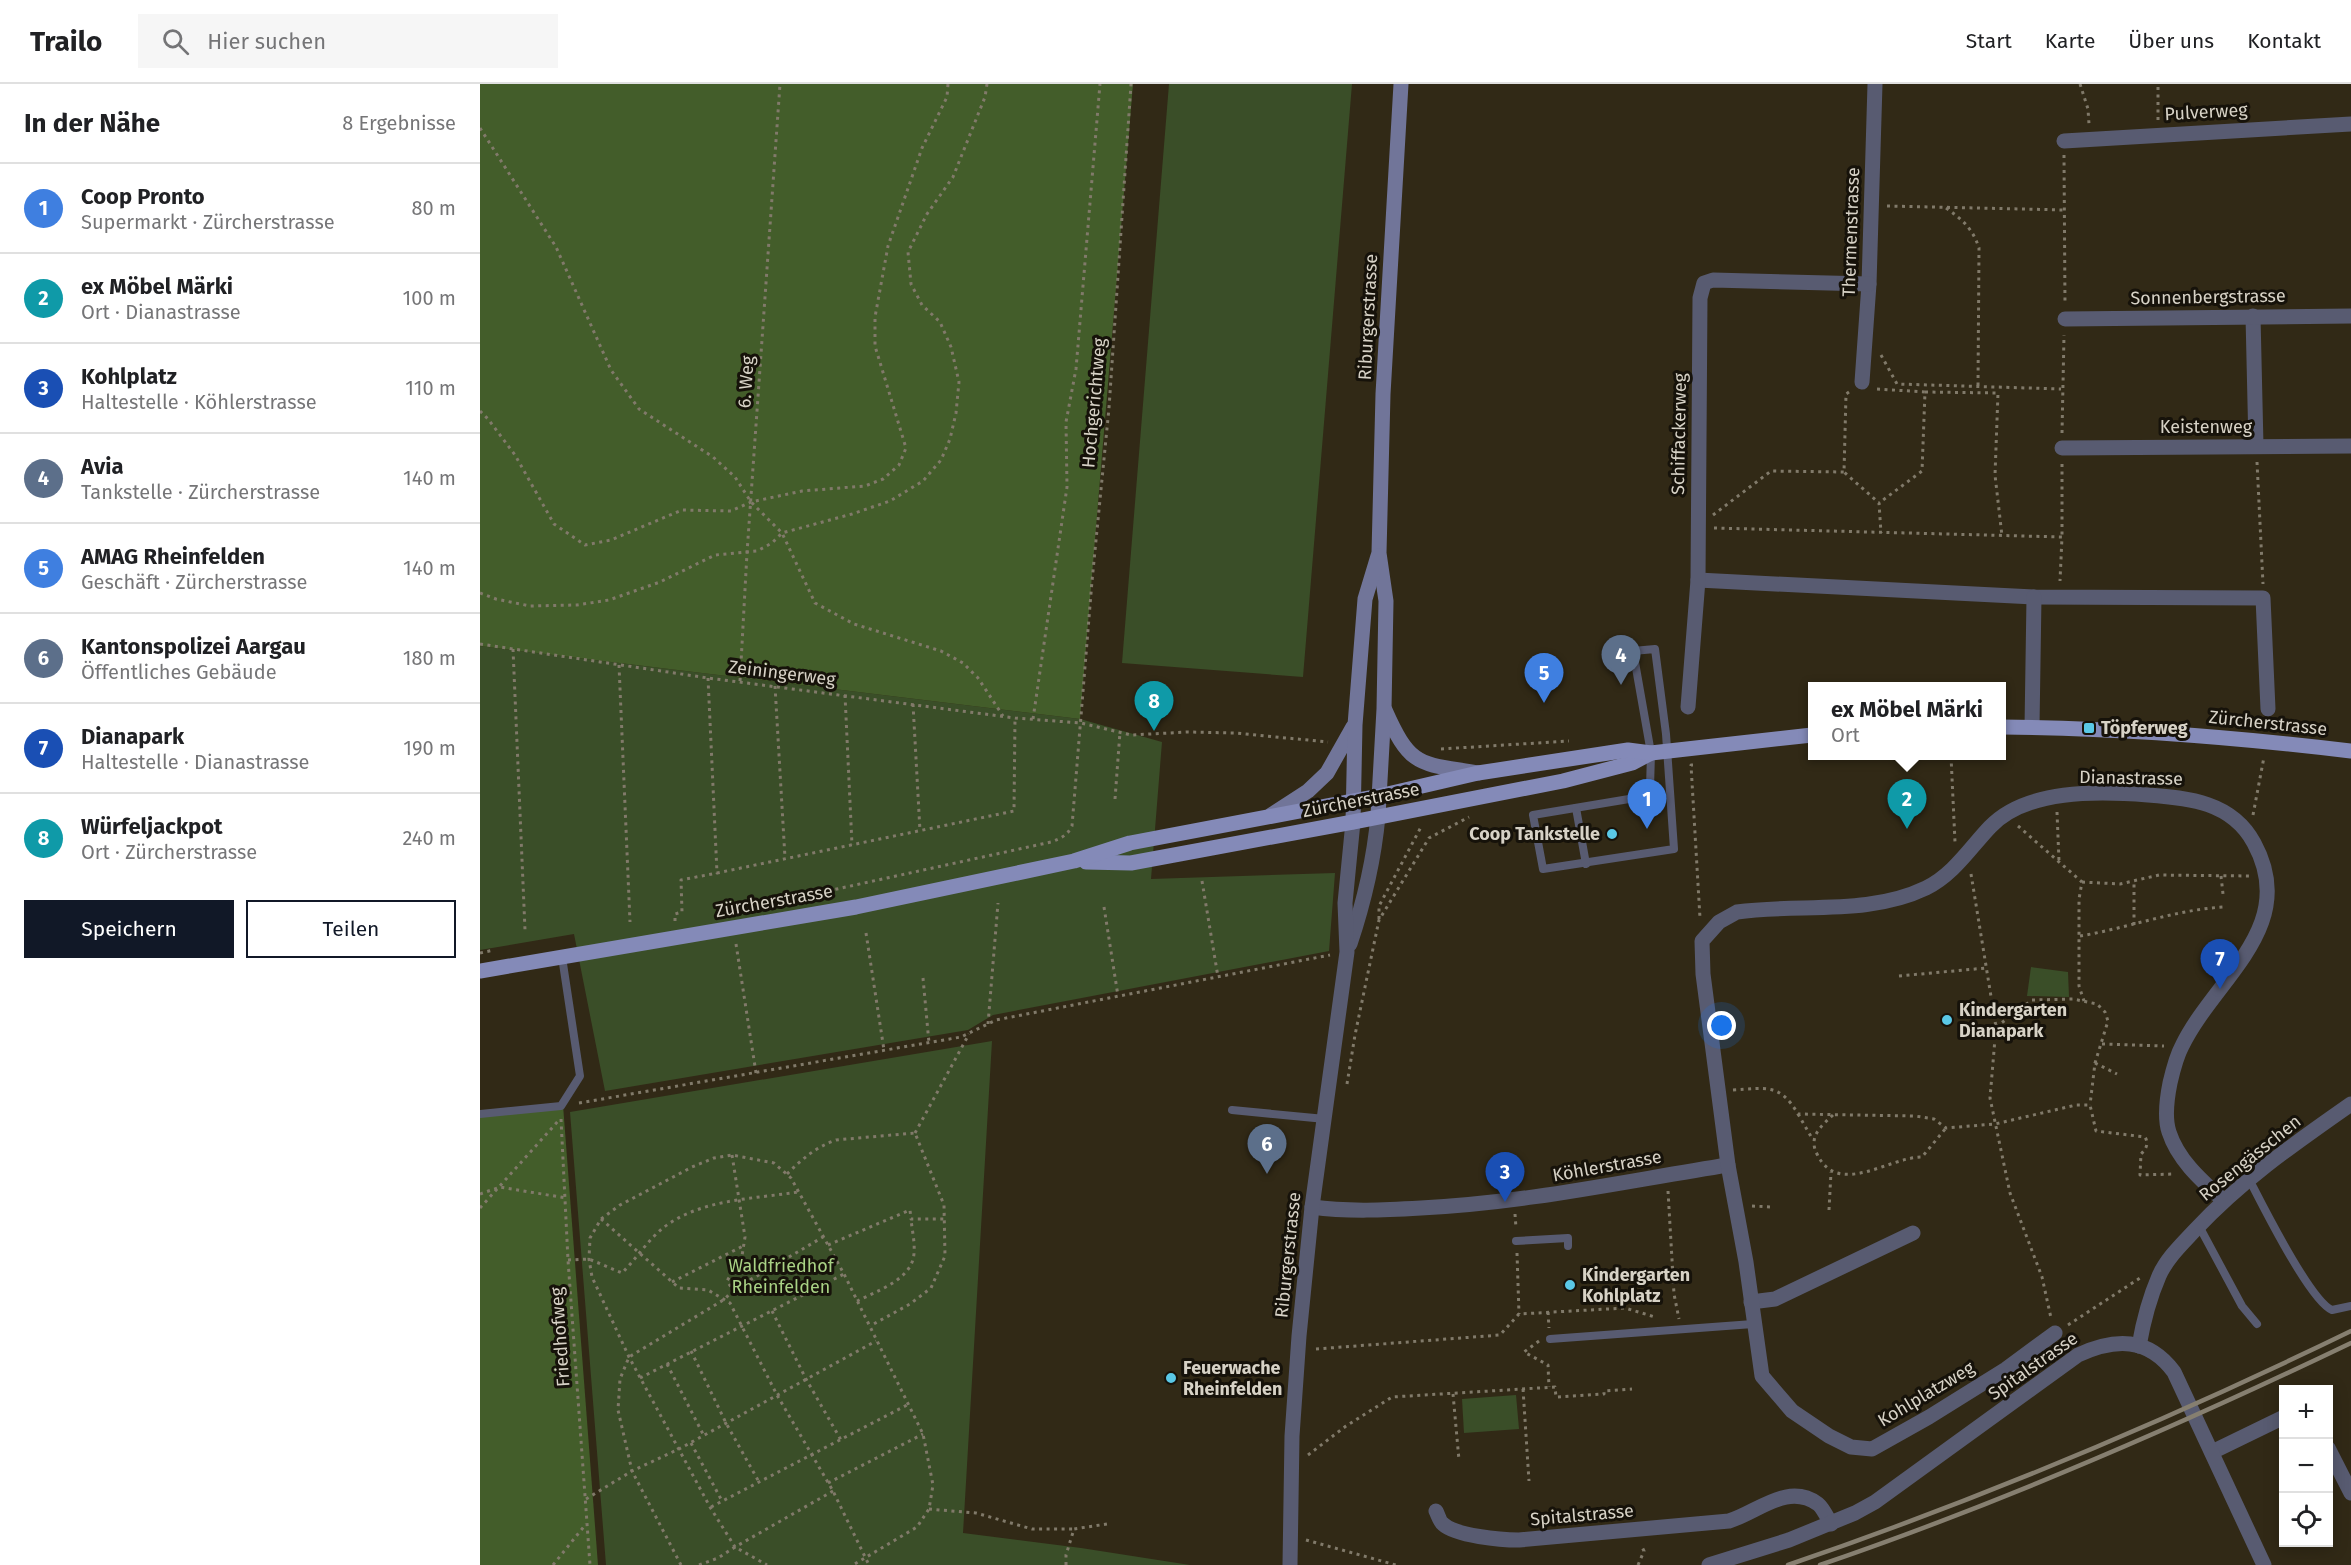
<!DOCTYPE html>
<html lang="de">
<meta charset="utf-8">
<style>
:root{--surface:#fff;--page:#f6f6f6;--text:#202124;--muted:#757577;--line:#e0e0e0;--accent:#111827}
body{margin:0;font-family:"Fira Sans",sans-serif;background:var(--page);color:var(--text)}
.controls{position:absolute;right:18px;bottom:18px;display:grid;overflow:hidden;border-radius:0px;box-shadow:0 3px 15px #0003}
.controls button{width:54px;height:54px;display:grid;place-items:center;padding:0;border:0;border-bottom:2px solid var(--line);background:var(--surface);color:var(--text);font:30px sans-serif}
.you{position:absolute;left:1242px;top:942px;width:21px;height:21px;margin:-15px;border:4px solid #fff;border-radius:50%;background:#1a73e8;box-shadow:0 0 0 9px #1a73e833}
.badge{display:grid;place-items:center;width:39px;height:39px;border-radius:50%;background:var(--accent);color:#fff;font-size:20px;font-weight:700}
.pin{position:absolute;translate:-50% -50px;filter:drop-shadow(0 2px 3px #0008)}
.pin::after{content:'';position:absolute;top:32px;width:21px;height:18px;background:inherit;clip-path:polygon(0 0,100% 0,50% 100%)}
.popup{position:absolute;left:1328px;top:598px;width:198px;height:78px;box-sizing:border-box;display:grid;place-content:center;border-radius:0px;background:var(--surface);filter:drop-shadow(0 2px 4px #0005);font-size:20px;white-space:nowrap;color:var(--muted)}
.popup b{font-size:22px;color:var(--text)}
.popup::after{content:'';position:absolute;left:50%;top:100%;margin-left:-12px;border:12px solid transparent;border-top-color:var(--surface)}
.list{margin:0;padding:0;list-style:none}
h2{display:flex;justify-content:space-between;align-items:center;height:78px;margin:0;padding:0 24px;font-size:26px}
h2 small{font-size:20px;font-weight:400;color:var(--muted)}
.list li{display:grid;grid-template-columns:39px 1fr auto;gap:18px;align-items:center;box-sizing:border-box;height:90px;padding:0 24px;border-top:2px solid var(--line)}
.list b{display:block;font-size:22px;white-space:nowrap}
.list p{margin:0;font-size:20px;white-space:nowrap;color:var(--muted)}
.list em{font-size:20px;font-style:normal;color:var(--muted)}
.actions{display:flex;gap:12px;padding:18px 24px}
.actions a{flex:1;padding:14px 0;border:2px solid var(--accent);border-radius:0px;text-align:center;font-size:21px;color:var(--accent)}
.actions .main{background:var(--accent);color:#fff}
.icon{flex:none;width:33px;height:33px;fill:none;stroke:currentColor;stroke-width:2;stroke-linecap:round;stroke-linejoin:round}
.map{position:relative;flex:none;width:1871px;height:1481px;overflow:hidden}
header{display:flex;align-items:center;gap:36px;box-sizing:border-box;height:84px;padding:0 30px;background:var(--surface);border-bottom:2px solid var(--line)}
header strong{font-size:28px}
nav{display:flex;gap:33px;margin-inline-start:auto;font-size:21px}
.search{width:420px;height:54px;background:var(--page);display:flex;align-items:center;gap:15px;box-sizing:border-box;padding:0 21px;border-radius:0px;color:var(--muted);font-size:22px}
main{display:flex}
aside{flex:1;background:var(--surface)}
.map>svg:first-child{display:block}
.green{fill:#3a4e28}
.forest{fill:#435d2a}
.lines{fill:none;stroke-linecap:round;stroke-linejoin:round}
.path{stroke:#817a6a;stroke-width:3;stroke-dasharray:3 4.5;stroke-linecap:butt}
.service{stroke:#585b71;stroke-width:8}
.minor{stroke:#585b71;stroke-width:15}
.tertiary{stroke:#585b71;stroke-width:15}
.secondary{stroke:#717599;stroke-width:15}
.primary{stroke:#848ab8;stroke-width:15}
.rail{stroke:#867f70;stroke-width:4.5}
.poi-dot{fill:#5ac8e6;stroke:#16120a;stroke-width:2}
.labels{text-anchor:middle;stroke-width:6;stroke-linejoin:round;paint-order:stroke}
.street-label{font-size:18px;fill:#d7d2c6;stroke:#16120a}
.poi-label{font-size:18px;font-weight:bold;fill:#d7d2c6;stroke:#16120a;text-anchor:start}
.park-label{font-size:18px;fill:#a9d285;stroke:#16120a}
</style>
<header>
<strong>Trailo</strong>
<div class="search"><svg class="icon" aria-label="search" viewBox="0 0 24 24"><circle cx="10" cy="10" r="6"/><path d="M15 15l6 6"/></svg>Hier suchen</div>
<nav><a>Start</a><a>Karte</a><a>Über uns</a><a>Kontakt</a></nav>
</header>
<main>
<aside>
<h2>In der Nähe<small>8 Ergebnisse</small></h2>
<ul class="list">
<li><span class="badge" style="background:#3f7fe0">1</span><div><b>Coop Pronto</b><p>Supermarkt · Zürcherstrasse</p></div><em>80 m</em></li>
<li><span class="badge" style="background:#0f9aa8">2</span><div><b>ex Möbel Märki</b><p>Ort · Dianastrasse</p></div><em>100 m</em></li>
<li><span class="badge" style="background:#1a4fb4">3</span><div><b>Kohlplatz</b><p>Haltestelle · Köhlerstrasse</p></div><em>110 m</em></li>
<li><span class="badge" style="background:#5c6f8a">4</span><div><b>Avia</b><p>Tankstelle · Zürcherstrasse</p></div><em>140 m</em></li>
<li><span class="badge" style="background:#3f7fe0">5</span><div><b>AMAG Rheinfelden</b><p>Geschäft · Zürcherstrasse</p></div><em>140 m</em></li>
<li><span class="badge" style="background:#5c6f8a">6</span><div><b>Kantonspolizei Aargau</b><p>Öffentliches Gebäude</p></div><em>180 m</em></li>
<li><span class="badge" style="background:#1a4fb4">7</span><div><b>Dianapark</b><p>Haltestelle · Dianastrasse</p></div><em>190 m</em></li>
<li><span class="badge" style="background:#0f9aa8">8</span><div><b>Würfeljackpot</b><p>Ort · Zürcherstrasse</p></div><em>240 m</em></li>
</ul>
<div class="actions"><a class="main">Speichern</a><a>Teilen</a></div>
</aside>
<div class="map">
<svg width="1871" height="1481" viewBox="0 0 1871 1481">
<rect width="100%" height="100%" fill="#312916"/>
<g class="green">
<polygon points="689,0 872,0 823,593 642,579"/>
<polygon points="0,562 600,635 682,658 671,795 855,789 849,867 513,931 488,946 125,1007 94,850 0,866"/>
<polygon points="1551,883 1588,888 1589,913 1547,912"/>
<polygon points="512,957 483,1449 601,1464 710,1481 126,1481 90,1028"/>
<polygon points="1036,1311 1039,1345 984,1349 982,1315"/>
</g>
<g class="forest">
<polygon points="0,0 653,0 600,635 0,562"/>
<polygon points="83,1021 118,1481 0,1481 0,1029"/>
</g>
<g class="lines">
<g class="path">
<polyline points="1600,0 1608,25 1609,40"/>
<polyline points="1678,36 1678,0"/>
<polyline points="0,44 76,163 131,286 159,325 233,373 255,393 271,418 302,449 335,519 374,540 461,567 483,579 498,594 523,632"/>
<polyline points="1584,71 1585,221"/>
<polyline points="1407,122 1585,126"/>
<path d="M1466,124C1482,135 1493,145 1499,164L1498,303"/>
<polyline points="1401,271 1417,300 1581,305"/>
<polyline points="1397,305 1445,308 1442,387 1399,419"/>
<polyline points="1369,308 1366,310 1364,388 1399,419 1401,449"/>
<polyline points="1445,308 1518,309 1515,391 1522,452"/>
<polyline points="0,327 8,335 35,371 74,440 105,461 131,456 202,426 251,427 271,418 322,407 385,402 403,395 419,381 426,364 395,262 395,233 408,162 442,64 467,13 468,0"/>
<polyline points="1582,349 1584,251"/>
<polyline points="1777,378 1783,500"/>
<polyline points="1582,380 1582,453"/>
<polyline points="1233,431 1291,387 1364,388"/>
<polyline points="1234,444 1582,453 1580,497"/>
<polyline points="0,509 16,515 50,522 97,521 129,516 180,498 235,471 277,467 292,459 302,449 372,430 410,417 443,397 461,376 470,355 476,329 479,298 471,263 460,238 442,221 431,200 428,168 447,130 473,93 505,13 507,0"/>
<polyline points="0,560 228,594 535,634 601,639 651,651 708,648 755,649 848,658"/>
<polyline points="33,565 45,846"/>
<polyline points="139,581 150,838"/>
<polyline points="228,594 237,789 534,727 535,634"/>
<polyline points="260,597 267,469 300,0"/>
<polyline points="295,602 305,774"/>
<polyline points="365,611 372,761"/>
<polyline points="433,620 440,747"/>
<polyline points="553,635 587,403 586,338 596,285 620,0"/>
<polyline points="961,665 1089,657"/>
<polyline points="1471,672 1475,758"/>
<polyline points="1213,681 1211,681 1220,834"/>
<polyline points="635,715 640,648"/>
<polyline points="1577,728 1579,777"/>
<polyline points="1773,731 1784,673"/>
<polyline points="1538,742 1602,798 1599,815 1599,902 1604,917"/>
<polyline points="1491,790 1516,943 1510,1014 1530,1109 1562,1193 1571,1234"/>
<polyline points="1741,792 1743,810"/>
<polyline points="722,797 738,893"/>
<polyline points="1602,798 1640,800 1679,791 1770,792"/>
<polyline points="624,823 638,912"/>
<path d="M245,827L325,812L571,758C581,754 587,752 592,742L612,497L629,324L651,0"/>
<polyline points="899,835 899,822 941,743 943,743"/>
<polyline points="195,837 195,830 202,828 201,796 237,789"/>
<polyline points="1654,841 1654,797"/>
<polyline points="386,849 404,966"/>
<path d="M1600,852C1648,844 1694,826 1743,823"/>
<polyline points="256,860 276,989"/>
<polyline points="0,869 14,866"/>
<polyline points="1419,892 1506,884"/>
<polyline points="443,894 449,959"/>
<polyline points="508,940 518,819"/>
<polyline points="1516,943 1552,916 1593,915 1617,920 1625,928 1628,937 1615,979 1610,1021"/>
<polyline points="1622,960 1684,962"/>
<polyline points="1615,979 1637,990"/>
<polyline points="867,1000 875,951 899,836 949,754 989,733"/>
<path d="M1253,1006C1286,1004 1300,999 1318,1030L1435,1032L1454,1035L1466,1044L1515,1040L1596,1021H1610L1616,1047L1665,1053C1669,1060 1666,1065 1661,1070L1660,1091L1694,1090"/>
<polyline points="99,1019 481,953 516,936 850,871"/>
<polyline points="1318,1030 1333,1056"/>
<path d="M1353,1031C1341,1042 1328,1053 1337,1070C1358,1114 1409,1073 1442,1073L1466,1044"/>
<polyline points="81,1035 88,1176 110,1481"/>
<polyline points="435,1049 489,950"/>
<polyline points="252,1071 265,1153 262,1172 247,1197 253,1206"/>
<path d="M307,1090C322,1075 336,1063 356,1056L435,1049L464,1121L465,1172L451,1204L430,1220L390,1242"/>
<polyline points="1188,1107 1194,1210 1199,1235"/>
<polyline points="0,1110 20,1103 86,1114"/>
<polyline points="1272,1122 1292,1123"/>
<polyline points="0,1124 80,1035"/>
<polyline points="1349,1126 1351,1088"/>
<polyline points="1035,1130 1036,1144"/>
<polyline points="121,1135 199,1204 228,1206 250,1219 297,1311 353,1407 389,1481"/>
<polyline points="348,1161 430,1126 431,1135 466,1135"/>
<polyline points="1037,1169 1039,1230"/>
<path d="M88,1176L109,1175L142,1189C156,1175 168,1156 183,1144C220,1115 273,1115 318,1108"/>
<polyline points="192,1198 263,1162"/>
<path d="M377,1217C397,1207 433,1195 434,1169C435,1158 432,1146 431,1135"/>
<polyline points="292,1227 326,1295 361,1356"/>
<polyline points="1068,1228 1069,1244"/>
<polyline points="1588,1241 1660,1194"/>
<polyline points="1059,1257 1044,1268 1068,1281 1069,1303"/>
<polyline points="836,1265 1020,1251 1039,1230 1145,1224 1175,1233"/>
<polyline points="211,1267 246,1339 279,1398"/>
<polyline points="187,1280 224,1352"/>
<polyline points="160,1294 364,1190"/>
<polyline points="1043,1305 1049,1397"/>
<polyline points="973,1310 979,1376"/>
<polyline points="211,1359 242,1417"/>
<polyline points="828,1371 866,1342 912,1313 1075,1303 1076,1313 1077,1313 1124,1310 1124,1307 1152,1305"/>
<polyline points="348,1399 443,1350"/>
<polyline points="353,1407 255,1463 230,1423 149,1273 112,1193 109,1175 110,1154 121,1135 140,1121 212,1083 234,1074 252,1071 294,1079 311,1094 364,1190 443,1350 453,1401 449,1425 437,1443 373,1481"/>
<polyline points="106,1415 152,1387 199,1365 396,1257"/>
<polyline points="231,1423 429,1320"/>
<polyline points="449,1425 496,1429 552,1445 594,1445"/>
<polyline points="826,1456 916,1481"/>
<polyline points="73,1481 106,1440"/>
<polyline points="201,1481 152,1387 138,1326 140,1295 149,1273 245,1215 253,1206 343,1153"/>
<polyline points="219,1481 238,1474 255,1463 287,1481"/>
<polyline points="586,1481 586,1471 594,1445 627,1440"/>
<polyline points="1158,1481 1164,1467 1161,1461"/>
</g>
<g class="service">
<polygon points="1175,565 1186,650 1194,765 1063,785 1053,731 1161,713 1170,704 1171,669 1153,567"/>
<polyline points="1096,724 1106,780"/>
<polyline points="752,1026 845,1035"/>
<polyline points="0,1030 81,1022 100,992 82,873"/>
<path d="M1769,1095C1782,1120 1830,1217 1852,1226L1871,1222"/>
<polyline points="1719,1142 1762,1222 1777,1240"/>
<polyline points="1036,1157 1088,1154 1088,1162"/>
<polyline points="1070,1255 1273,1240"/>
</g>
<g class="minor">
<polyline points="1584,57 1871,40"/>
<polyline points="1773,232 1776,362"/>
<polyline points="1585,235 1871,232"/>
<polyline points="1382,298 1389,200 1395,0"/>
<polyline points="1582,364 1871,362"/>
<polyline points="1218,496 1554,513 1783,514 1788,625"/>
<polyline points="1208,623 1218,496 1220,214 1224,199 1233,196 1389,200"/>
<polyline points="1552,643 1554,513"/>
<path d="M832,1123C868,1128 906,1126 941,1124C1045,1119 1146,1097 1248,1081"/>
<polyline points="1271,1218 1295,1215 1433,1149"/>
<path d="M1575,1249L1526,1285L1449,1333L1392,1365L1371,1363L1349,1352L1312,1327L1282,1292L1266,1178L1248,1081L1223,890L1222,857L1239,838L1257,828C1319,819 1388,832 1446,804C1473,791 1490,764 1510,743C1546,705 1618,707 1668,711C1709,714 1752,718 1774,759C1820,843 1735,894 1702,962C1696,973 1693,986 1690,999C1687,1014 1684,1033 1689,1048C1698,1076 1721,1096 1743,1116"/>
<path d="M1659,1262C1663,1239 1669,1215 1679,1192C1687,1174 1702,1160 1715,1146C1763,1095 1814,1060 1871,1020"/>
<polyline points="1848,1364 1871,1409"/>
<polyline points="1732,1368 1804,1333"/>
<path d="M956,1427C958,1431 960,1438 963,1440C976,1452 1021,1456 1039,1456L1249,1437C1278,1428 1308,1398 1338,1420C1343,1424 1347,1433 1351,1440"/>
<path d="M1229,1481L1309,1456L1375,1429L1395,1418L1598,1271C1635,1254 1668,1253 1694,1288L1784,1481"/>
</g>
<g class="tertiary">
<path d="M870,860C884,818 894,776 898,732"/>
<polyline points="810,1481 812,1352 819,1252 832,1123 867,868 865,819 873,738"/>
</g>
<g class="secondary">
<path d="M905,626C931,685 940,679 998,689"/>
<polyline points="791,731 828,707 847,689 873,643"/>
<polyline points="898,732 904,625 906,517 899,469 903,310 921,0"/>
<polyline points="873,738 875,641 885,515 898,472"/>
</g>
<g class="primary">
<path d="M1522,643C1639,644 1755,653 1871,667"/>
<polyline points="606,778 651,779 873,738 1083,697 1152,679 1171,669"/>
<polyline points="0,887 376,823 594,777 650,759 899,712 998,689 1148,666 1171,669 1332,651"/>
</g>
<g class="rail">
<path d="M1308,1481C1501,1415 1688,1336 1871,1247"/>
<path d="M1340,1481C1522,1419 1698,1342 1871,1259"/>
</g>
</g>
<g class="poi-dot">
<rect x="1603" y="638" width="12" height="12" rx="3"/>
<circle cx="1132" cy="750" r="6"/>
<circle cx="1467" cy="936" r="6"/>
<circle cx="1090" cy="1201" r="6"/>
<circle cx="691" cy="1294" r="6"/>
</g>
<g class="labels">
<g class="street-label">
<text transform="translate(1726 28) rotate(-3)" y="6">Pulverweg</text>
<text transform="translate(1371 148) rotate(-88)" y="6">Thermenstrasse</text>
<text transform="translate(1728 213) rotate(-1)" y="6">Sonnenbergstrasse</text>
<text transform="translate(888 233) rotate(-87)" y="6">Riburgerstrasse</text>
<text transform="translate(266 298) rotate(-86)" y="6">6. Weg</text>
<text transform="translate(614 319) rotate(-85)" y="6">Hochgerichtweg</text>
<text x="1726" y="349">Keistenweg</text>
<text transform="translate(1199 350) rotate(-89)" y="6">Schiffackerweg</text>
<text transform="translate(302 589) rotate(7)" y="6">Zeiningerweg</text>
<text transform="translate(1788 639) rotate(6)" y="6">Zürcherstrasse</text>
<text transform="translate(1651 694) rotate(1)" y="6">Dianastrasse</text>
<text transform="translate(881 716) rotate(-11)" y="6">Zürcherstrasse</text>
<text transform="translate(294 817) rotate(-10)" y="6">Zürcherstrasse</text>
<text transform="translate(1770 1074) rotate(-39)" y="6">Rosengässchen</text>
<text transform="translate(1127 1082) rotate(-10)" y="6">Köhlerstrasse</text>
<text transform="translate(808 1171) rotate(-84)" y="6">Riburgerstrasse</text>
<text transform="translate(80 1253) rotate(-94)" y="6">Friedhofweg</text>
<text transform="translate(1553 1282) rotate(-35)" y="6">Spitalstrasse</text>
<text transform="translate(1446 1310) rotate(-31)" y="6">Kohlplatzweg</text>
<text transform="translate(1102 1431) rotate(-5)" y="6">Spitalstrasse</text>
</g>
<g class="poi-label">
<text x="1621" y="650">Töpferweg</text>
<text x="1120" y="756" text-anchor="end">Coop Tankstelle</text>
<text x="1479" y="932">Kindergarten<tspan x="1479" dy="21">Dianapark</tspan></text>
<text x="1102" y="1197">Kindergarten<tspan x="1102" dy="21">Kohlplatz</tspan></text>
<text x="703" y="1290">Feuerwache<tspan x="703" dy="21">Rheinfelden</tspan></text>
</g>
<g class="park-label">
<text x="301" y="1188">Waldfriedhof<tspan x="301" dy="21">Rheinfelden</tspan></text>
</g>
</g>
</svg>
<div class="controls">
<button>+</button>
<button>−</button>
<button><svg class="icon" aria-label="locate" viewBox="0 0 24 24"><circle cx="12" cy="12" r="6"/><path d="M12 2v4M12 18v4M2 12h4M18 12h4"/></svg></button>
</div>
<div class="you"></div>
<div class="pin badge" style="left:1167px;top:745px;background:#3f7fe0">1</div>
<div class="pin badge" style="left:1427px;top:745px;background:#0f9aa8">2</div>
<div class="popup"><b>ex Möbel Märki</b>Ort</div>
<div class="pin badge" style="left:1025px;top:1118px;background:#1a4fb4">3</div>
<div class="pin badge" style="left:1141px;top:601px;background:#5c6f8a">4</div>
<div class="pin badge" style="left:1064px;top:619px;background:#3f7fe0">5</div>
<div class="pin badge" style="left:787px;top:1090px;background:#5c6f8a">6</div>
<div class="pin badge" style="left:1740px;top:905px;background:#1a4fb4">7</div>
<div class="pin badge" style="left:674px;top:647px;background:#0f9aa8">8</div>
</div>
</main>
